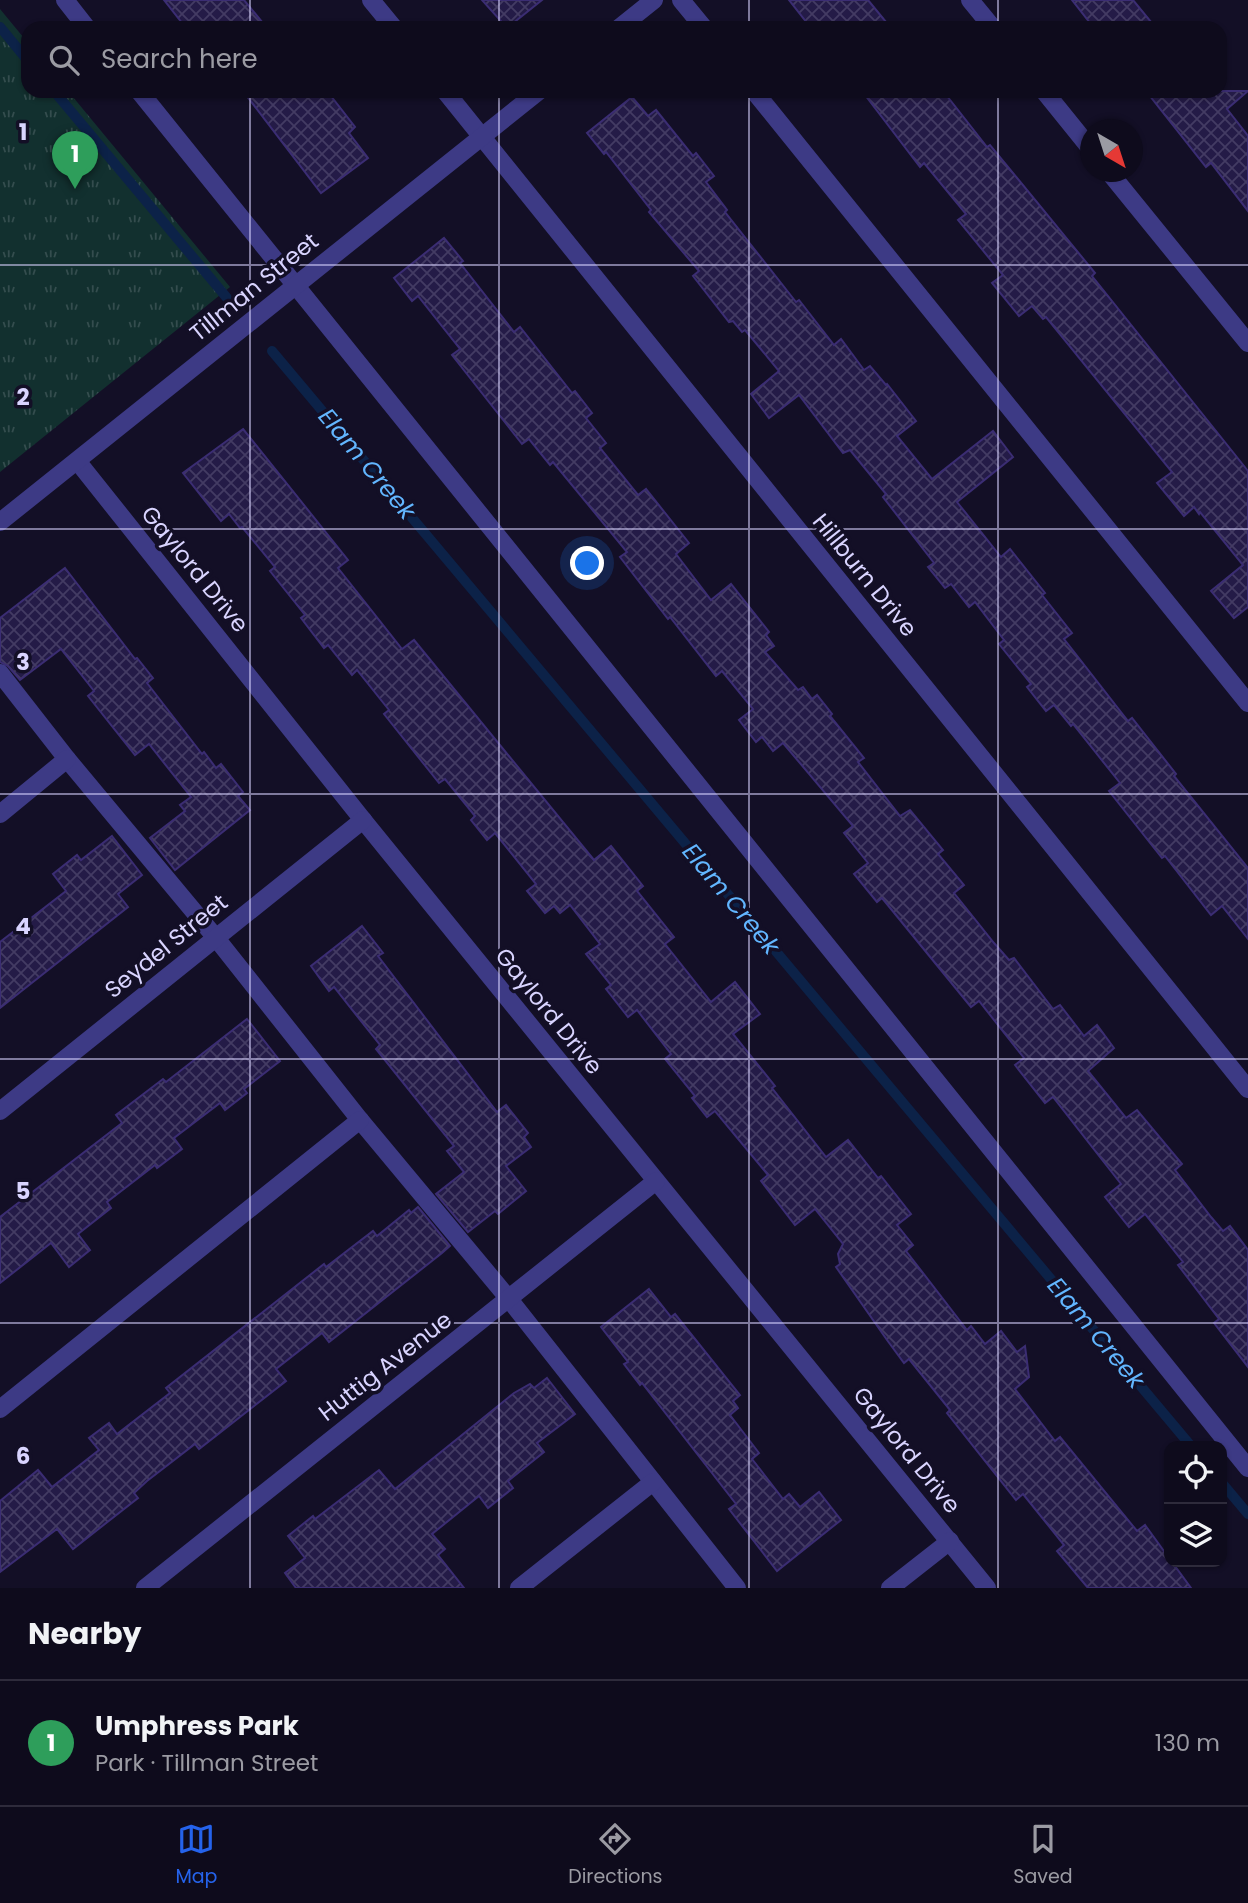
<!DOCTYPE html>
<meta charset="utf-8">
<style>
:root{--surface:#0e0b1c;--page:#1c1929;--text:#f1f3f6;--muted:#9b9ba3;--line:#2e2b3b;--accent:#2563eb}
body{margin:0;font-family:Poppins,sans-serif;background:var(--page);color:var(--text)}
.controls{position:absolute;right:21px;bottom:21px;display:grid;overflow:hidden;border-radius:14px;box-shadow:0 2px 5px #0004}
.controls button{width:63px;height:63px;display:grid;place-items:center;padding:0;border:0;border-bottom:2px solid var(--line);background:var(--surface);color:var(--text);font:35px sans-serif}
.compass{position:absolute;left:1080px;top:119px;width:63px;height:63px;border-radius:50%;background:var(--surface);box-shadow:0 2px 5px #0004;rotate:141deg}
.you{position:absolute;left:588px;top:564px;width:24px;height:24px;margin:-18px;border:5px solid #fff;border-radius:50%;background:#1a73e8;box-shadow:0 0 0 10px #1a73e833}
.badge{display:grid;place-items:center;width:46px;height:46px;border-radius:50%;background:var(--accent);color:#fff;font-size:23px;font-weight:700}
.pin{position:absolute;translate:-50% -58px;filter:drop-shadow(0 2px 4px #0008)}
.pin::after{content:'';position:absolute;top:37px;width:24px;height:21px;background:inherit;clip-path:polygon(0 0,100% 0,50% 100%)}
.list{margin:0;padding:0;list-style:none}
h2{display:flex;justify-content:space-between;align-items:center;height:91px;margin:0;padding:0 28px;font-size:30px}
h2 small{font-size:23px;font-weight:400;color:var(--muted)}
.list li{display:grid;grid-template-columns:46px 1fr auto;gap:21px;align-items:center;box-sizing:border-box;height:126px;padding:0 28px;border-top:2px solid var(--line)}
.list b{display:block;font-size:26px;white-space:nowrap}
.list p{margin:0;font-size:23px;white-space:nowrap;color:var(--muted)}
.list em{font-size:23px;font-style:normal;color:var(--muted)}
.icon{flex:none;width:38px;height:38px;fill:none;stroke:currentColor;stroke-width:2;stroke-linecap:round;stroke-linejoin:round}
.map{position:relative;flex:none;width:1248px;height:1588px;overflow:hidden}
.search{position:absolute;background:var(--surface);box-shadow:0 2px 5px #0004;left:21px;right:21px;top:21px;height:77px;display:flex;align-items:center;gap:18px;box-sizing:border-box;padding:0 24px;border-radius:21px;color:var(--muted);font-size:26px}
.sheet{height:217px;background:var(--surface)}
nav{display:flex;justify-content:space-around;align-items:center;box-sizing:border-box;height:98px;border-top:2px solid var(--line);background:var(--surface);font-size:19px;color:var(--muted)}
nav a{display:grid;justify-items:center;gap:4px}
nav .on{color:var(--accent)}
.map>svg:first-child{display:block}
.park{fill:url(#park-tufts)}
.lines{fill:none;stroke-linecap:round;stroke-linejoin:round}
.stream{stroke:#0c2248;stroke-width:10}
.building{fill:url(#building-cross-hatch);stroke:#3b2d73;stroke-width:2}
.minor{stroke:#3d3a85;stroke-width:18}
.grid{fill:none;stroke:#d9d4ff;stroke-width:2;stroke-opacity:0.55}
.labels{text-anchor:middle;stroke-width:7;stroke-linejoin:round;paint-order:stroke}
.street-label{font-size:23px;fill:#d9d4ff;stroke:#130f26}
.water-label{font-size:24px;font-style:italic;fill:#62b6ff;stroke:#130f26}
.grid-label{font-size:23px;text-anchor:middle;font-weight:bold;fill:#d9d4ff;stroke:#130f26;stroke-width:7;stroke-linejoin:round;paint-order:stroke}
</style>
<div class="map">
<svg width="1248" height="1588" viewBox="0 0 1248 1588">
<defs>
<pattern id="park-tufts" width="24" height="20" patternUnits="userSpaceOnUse" patternTransform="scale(1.75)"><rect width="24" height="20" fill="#12302f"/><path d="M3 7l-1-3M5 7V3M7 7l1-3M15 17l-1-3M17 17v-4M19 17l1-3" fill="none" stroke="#344d4e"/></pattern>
<pattern id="building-cross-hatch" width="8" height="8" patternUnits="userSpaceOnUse" patternTransform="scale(1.75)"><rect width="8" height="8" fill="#241b47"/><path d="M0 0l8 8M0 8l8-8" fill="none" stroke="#433b63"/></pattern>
</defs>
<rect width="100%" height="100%" fill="#130f26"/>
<polygon class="park" points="0,9 28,43 28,91 68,91 230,287 0,472"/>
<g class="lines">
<g class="stream">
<polyline points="0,27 28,61"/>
<polyline points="54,91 227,298"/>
<polyline points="272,351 1191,1446"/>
<polyline points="1222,1483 1248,1514"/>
</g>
</g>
<g class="building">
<polygon points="164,0 244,0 267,28 186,28"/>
<polygon points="482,0 542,0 507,28"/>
<polygon points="789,0 868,0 891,28 811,28"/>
<polygon points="1072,0 1133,0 1156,28 1094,28"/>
<polygon points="243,91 327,91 355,127 349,133 368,158 321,193"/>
<polygon points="862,91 943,91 987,147 990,145 1095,273 1092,276 1248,471 1248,607 1234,618 1211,591 1243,565 1200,512 1199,514 1194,507 1184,516 1157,483 1172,472 1046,317 1043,319 1032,306 1019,316 992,283 1003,275 958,220 966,214 924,163 920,167"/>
<polygon points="1146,91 1248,91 1227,109 1248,136 1248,211 1211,163 1206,167"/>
<polygon points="632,97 648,116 656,110 693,156 696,153 714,176 706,182 727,210 725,212 796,302 799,300 834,345 841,339 864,370 870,366 886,385 887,384 916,421 897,436 932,479 993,431 1013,457 957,502 1001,557 1010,549 1045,593 1042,595 1072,633 1064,639 1128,721 1132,718 1176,774 1174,776 1248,868 1248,939 1222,906 1211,915 1165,856 1162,858 1109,791 1120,783 1073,724 1071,726 1054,705 1046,711 1027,687 1031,684 999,644 1004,640 975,602 969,607 951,584 945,588 928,567 934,563 883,497 886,494 850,450 843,453 799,395 769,418 751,394 779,371 745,330 742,332 733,321 729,322 693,276 699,271 649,212 651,210 606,152 604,154 587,133"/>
<polygon points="444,238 463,261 460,263 514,332 520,327 572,393 575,391 592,413 586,418 606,443 600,448 638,495 646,489 689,543 676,554 711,600 731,584 769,632 766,635 774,646 765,652 798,690 803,687 812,699 817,695 832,714 830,716 864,758 858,762 900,816 910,810 943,850 938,854 964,885 954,893 994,943 1009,960 1014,958 1053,1009 1060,1005 1084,1036 1097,1025 1114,1048 1088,1071 1126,1118 1137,1110 1182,1164 1175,1170 1211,1217 1223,1231 1230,1226 1248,1250 1248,1367 1214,1323 1219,1319 1178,1265 1183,1262 1145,1214 1129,1227 1105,1197 1121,1184 1053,1097 1045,1103 1015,1065 1024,1058 979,1001 971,1007 882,898 877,902 854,874 868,863 844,833 853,826 783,743 773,751 762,737 756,742 739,720 753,709 722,671 716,676 670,617 668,619 620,557 627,552 553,462 550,465 529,439 522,444 452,355 460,349 418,296 412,301 394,278"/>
<polygon points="243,429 348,560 338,568 402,649 414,640 594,860 611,846 643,886 637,891 674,937 665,944 711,1002 735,982 760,1014 733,1034 775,1086 772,1088 826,1157 848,1140 878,1178 881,1176 911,1214 897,1225 913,1245 906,1251 967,1330 971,1326 985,1344 1001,1331 1017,1352 1025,1346 1029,1377 1015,1389 1055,1441 1060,1437 1137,1531 1145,1525 1169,1558 1169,1562 1172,1562 1191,1588 1088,1588 1057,1551 1064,1545 1023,1494 1016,1500 947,1413 950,1410 909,1359 904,1363 887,1340 836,1267 840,1264 838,1254 843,1244 815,1209 795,1225 761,1181 768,1175 715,1111 707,1117 692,1098 695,1096 665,1059 671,1054 637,1010 628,1017 606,989 611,985 586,954 600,944 570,905 560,913 554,906 545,913 527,891 536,884 495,833 487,840 471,820 475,816 445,779 439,783 384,714 389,710 357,670 352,675 328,645 324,648 301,618 305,615 270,571 275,567 242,527 240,528 229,514 221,521 183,473"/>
<polygon points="65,568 135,659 137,658 153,678 147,683 202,754 204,752 216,768 221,764 243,792 238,796 250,810 175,870 150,838 185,811 180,805 191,797 149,744 135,755 88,696 94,691 61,649 20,680 8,666 0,662 0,618"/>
<polygon points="112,836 142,875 118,894 128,907 0,1008 0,942 66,891 53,874 77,855 81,860"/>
<polygon points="362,926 383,953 378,956 497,1112 506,1105 528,1133 524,1137 531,1147 506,1166 526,1191 498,1214 495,1211 468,1232 436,1194 464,1172 447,1151 454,1146 376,1049 380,1045 334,987 329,991 311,966"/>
<polygon points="247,1019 280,1061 244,1089 247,1093 225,1110 220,1103 174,1138 182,1149 157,1168 155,1165 107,1202 111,1208 78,1234 90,1250 69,1267 51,1243 0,1283 0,1217 122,1123 116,1115 163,1079 166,1082"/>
<polygon points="418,1207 450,1246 442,1253 329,1342 322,1333 276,1369 286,1381 199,1449 195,1444 147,1481 134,1493 138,1498 73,1549 57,1529 0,1572 0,1501 38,1470 52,1487 99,1450 89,1438 109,1423 117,1434 170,1393 166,1388 324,1264 326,1267 373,1231 377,1236 409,1210 411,1213"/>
<polygon points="649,1289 671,1317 675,1314 740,1395 733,1401 738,1408 730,1415 759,1453 752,1459 783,1499 789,1494 800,1507 819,1492 841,1520 777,1571 729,1509 736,1504 642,1383 640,1385 624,1364 628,1362 601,1327"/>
<polygon points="547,1378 575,1414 537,1443 544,1452 508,1481 513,1488 488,1508 479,1496 432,1534 445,1549 438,1555 464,1588 296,1588 285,1573 305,1558 288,1536 313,1516 315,1519 379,1470 395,1489 514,1393 530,1384 534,1388"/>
</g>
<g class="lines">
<g class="minor">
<polyline points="65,0 87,28"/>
<polyline points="371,0 394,28"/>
<polyline points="681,0 704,28"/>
<polyline points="970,0 993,28"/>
<polyline points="619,28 654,0"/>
<polyline points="139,91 1248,1468"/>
<polyline points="445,91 1248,1089"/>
<polyline points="754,91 1248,703"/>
<polyline points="1044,91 1090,148"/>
<polyline points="1109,172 1248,343"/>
<polyline points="78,462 363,820 987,1588"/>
<polyline points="0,522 539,91"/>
<polyline points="0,673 67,759 216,938 360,1120 509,1299 737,1588"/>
<polyline points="0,814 67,759"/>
<polyline points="0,1111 363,820"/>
<polyline points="0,1409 360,1120"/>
<polyline points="145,1588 656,1181"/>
<polyline points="519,1588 653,1482"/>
<polyline points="890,1588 950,1541"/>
</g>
</g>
<path class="grid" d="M250,0V28M499,0V28M749,0V28M998,0V28M250,91V1588M499,91V1588M749,91V1588M998,91V1588M0,265H1248M0,529H1248M0,794H1248M0,1059H1248M0,1323H1248"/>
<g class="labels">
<g class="street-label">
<text transform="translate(254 287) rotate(-39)" y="8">Tillman Street</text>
<text transform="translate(195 569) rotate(51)" y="8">Gaylord Drive</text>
<text transform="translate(865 575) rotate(51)" y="8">Hillburn Drive</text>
<text transform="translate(166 946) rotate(-39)" y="8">Seydel Street</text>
<text transform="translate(549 1011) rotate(51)" y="8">Gaylord Drive</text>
<text transform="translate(385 1366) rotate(-38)" y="8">Huttig Avenue</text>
<text transform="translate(907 1450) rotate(51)" y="8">Gaylord Drive</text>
</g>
<g class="water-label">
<text transform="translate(367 464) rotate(50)" y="8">Elam Creek</text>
<text transform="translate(731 899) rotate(50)" y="8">Elam Creek</text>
<text transform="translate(1096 1333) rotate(50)" y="8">Elam Creek</text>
</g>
</g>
<g class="grid-label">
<text x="23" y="140">1</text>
<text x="23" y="405">2</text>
<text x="23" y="670">3</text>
<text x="23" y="934">4</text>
<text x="23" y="1199">5</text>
<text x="23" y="1464">6</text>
</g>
</svg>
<div class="controls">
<button><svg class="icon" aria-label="locate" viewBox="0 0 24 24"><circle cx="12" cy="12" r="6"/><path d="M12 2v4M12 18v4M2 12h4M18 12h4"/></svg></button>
<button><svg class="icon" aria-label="layers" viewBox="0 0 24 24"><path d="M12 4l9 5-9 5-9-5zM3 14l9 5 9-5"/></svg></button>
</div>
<svg class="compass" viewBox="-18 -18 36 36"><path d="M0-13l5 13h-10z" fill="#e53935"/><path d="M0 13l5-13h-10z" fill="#9b9ba3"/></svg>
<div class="you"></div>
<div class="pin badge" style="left:75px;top:189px;background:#2e9e5b">1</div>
<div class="search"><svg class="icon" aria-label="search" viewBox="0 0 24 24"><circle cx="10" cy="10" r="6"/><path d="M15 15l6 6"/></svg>Search here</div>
</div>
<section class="sheet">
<h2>Nearby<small></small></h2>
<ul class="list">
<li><span class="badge" style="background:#2e9e5b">1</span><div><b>Umphress Park</b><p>Park · Tillman Street</p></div><em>130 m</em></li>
</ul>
</section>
<nav>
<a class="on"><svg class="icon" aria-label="map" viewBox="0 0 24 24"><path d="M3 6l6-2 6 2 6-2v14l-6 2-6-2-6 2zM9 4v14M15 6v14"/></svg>Map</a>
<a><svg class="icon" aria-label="directions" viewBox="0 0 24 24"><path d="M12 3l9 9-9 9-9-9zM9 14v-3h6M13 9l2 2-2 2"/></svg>Directions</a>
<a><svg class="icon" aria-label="saved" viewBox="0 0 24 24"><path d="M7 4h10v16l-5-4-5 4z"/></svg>Saved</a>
</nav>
